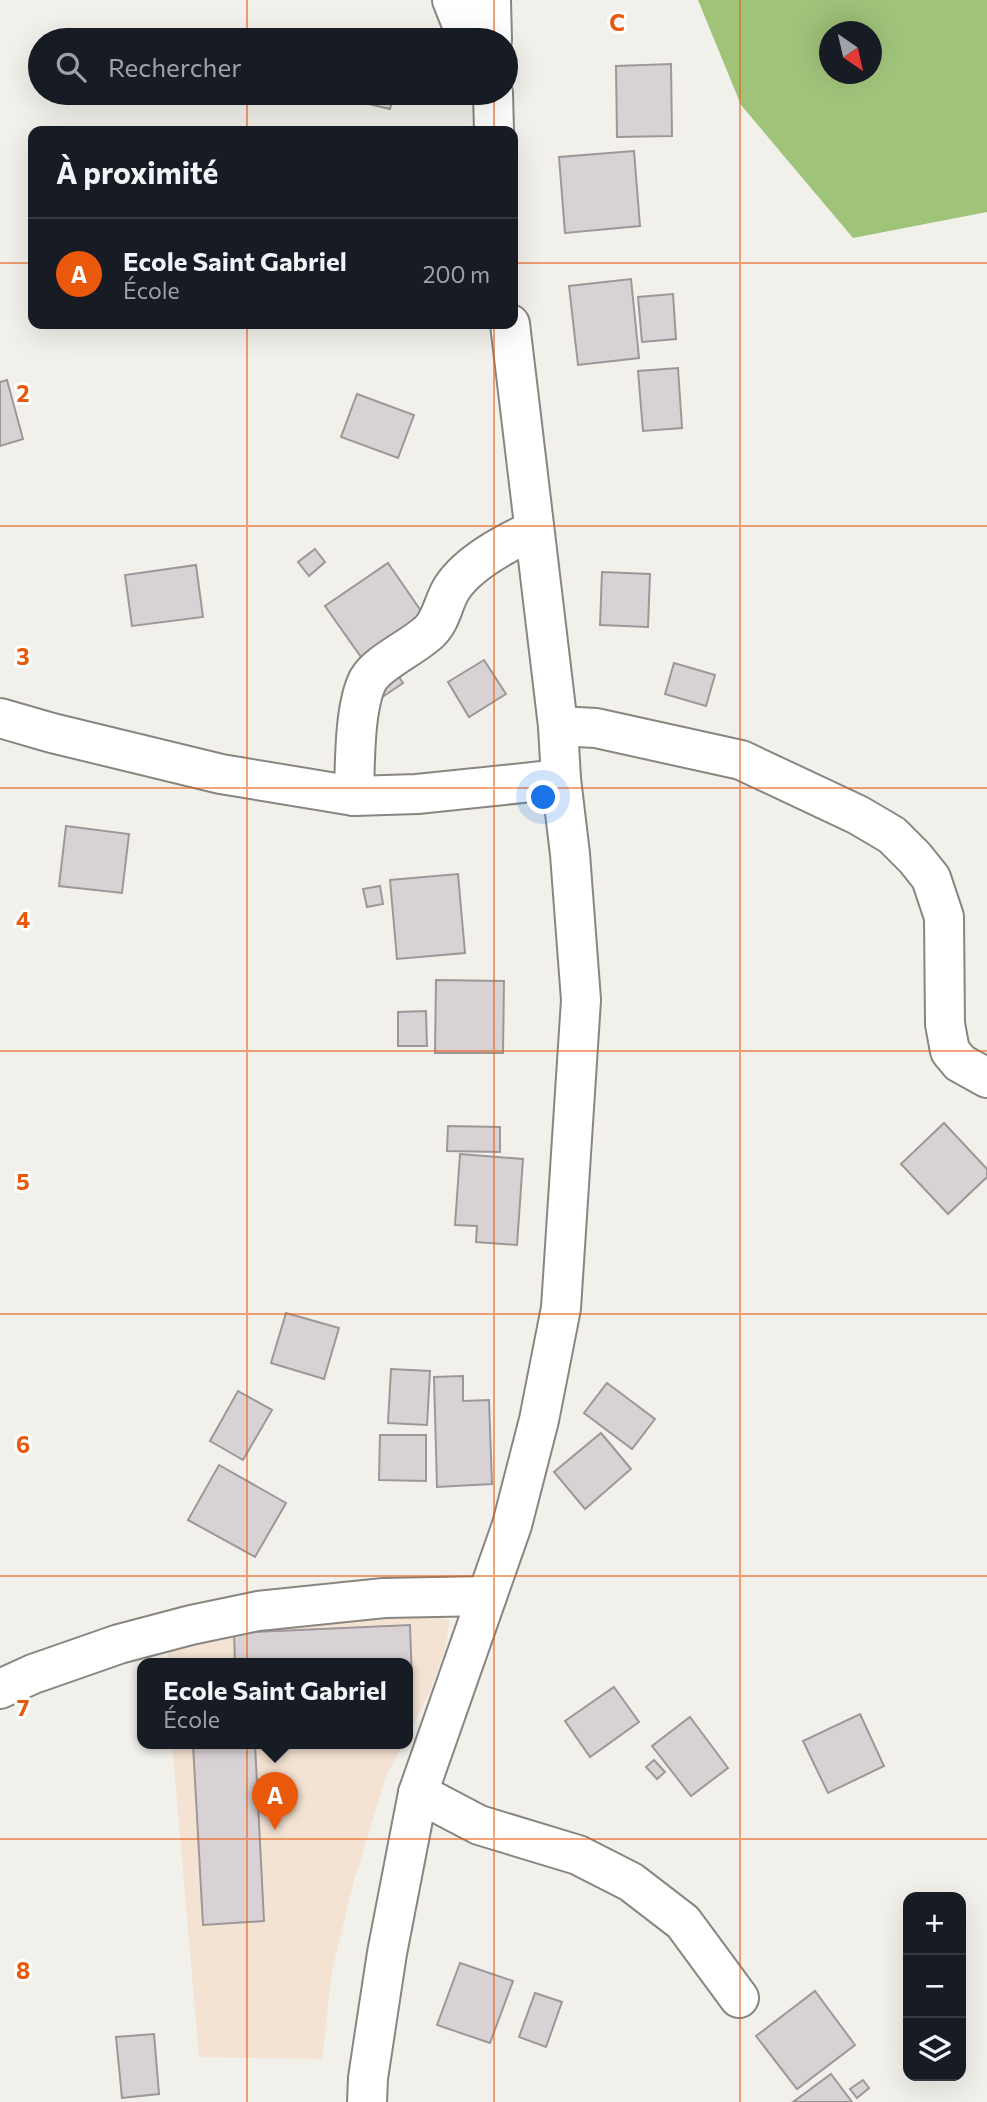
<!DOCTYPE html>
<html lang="fr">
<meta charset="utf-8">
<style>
:root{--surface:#171b24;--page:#242831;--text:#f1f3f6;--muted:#9ea1a6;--line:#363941;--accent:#ea580c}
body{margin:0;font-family:Commissioner,sans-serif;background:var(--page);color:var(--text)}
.controls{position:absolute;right:21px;bottom:21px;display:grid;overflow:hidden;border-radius:14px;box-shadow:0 7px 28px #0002}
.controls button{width:63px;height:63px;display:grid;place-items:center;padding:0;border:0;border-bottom:2px solid var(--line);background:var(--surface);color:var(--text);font:35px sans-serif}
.compass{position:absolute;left:819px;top:21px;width:63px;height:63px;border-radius:50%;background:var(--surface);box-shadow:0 7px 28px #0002;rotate:146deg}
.you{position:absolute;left:544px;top:798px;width:24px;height:24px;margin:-18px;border:5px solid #fff;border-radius:50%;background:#1a73e8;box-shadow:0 0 0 10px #1a73e833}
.badge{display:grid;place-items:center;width:46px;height:46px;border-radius:50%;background:var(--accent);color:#fff;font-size:23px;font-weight:700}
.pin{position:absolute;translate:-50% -58px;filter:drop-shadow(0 2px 4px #0008)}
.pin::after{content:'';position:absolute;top:37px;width:24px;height:21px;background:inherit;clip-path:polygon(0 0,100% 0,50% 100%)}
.popup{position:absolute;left:137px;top:1658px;width:276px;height:91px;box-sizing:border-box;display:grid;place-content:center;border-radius:14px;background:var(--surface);filter:drop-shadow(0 2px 5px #0005);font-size:23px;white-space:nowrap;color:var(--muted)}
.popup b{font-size:26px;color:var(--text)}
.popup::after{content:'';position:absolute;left:50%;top:100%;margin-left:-14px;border:14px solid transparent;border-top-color:var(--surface)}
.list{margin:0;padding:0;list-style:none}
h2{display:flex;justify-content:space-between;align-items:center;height:91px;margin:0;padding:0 28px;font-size:30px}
h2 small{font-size:23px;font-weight:400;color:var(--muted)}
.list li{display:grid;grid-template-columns:46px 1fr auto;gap:21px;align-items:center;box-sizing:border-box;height:112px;padding:0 28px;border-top:2px solid var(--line)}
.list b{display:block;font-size:26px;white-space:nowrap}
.list p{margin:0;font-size:23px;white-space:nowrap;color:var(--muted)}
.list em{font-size:23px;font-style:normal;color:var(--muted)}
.icon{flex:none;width:38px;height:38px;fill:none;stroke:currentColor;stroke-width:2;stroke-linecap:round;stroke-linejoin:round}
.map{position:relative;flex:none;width:987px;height:2102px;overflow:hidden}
.search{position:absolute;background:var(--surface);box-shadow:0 7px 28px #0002;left:28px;top:28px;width:490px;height:77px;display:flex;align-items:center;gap:18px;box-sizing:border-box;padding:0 24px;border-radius:38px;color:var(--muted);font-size:26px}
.panel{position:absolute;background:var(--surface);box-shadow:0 7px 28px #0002;left:28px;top:126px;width:490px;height:203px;border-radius:14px}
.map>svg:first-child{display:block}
.education{fill:#f4e3d2}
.forest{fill:#a0c37a;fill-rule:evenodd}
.building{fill:#d9d2d4;stroke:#9e9799;stroke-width:2}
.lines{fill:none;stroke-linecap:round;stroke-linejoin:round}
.street-casing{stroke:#898681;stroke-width:42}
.secondary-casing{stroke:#898681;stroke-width:42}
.street{stroke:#fff;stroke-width:38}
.secondary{stroke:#fff;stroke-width:38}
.grid{fill:none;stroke:#e8590c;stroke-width:2;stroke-opacity:0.55}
.grid-label{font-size:23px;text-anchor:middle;font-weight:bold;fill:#e8590c;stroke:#fff;stroke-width:6;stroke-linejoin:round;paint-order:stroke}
</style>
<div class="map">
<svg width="987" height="2102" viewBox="0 0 987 2102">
<rect width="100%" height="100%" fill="#f2f0ea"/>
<g class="education">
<polygon points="413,1611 450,1621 445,1650 428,1696 408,1735 408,1664 167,1664 169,1644 267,1619"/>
<polygon points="172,1744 403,1744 385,1779 354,1881 332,1971 322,2059 199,2057"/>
</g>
<path class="forest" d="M698,0H987V212L853,238L741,105ZM830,32H872V74H830Z"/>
<g class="building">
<polygon points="671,64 672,136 617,137 616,66"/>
<polygon points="332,93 394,93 390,109 331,95"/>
<polygon points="634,151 640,226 565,233 559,157"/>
<polygon points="631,279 639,358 578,365 569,286"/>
<polygon points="673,294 676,339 642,342 638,297"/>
<polygon points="678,368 682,428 643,431 638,371"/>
<polygon points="7,380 23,439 0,446 0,382"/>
<polygon points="357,394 414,415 398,458 341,437"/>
<polygon points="315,549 325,562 309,576 298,562"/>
<polygon points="388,563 428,621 366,664 325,606"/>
<polygon points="196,565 203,617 132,626 125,575"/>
<polygon points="602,572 650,574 648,627 600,625"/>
<polygon points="484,660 506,694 469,717 448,682"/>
<polygon points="674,663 715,675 706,706 665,694"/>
<polygon points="394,670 403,683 381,698"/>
<polygon points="66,826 129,834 122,893 59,886"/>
<polygon points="458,874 465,953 397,959 390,880"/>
<polygon points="380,886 383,904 367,907 363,889"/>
<polygon points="436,980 504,981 503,1053 435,1053"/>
<polygon points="426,1011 427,1046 398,1046 398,1012"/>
<polygon points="944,1123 987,1169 987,1177 948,1214 901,1164"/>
<polygon points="448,1126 500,1127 500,1152 447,1151"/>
<polygon points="460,1154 523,1159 517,1245 476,1242 477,1226 455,1225"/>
<polygon points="286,1313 339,1328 324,1379 271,1363"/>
<polygon points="391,1369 430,1371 427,1425 388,1423"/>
<polygon points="463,1376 463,1401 489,1400 492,1484 437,1487 434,1377"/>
<polygon points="607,1383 655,1419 632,1449 584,1413"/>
<polygon points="238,1391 272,1410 243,1460 210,1441"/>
<polygon points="601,1433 631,1469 585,1509 554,1472"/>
<polygon points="380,1435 426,1435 426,1481 379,1480"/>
<polygon points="219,1465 286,1503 255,1557 188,1520"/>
<polygon points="410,1625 412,1683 408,1683 408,1664 235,1664 234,1633"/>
<polygon points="614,1687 639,1722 590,1757 565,1721"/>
<polygon points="860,1714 884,1766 828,1793 803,1741"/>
<polygon points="690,1717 728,1768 691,1796 652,1746"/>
<polygon points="193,1744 255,1744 264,1921 203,1925"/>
<polygon points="654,1760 665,1772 657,1779 646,1767"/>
<polygon points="460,1963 513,1981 490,2043 437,2025"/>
<polygon points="815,1991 855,2045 797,2089 756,2036"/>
<polygon points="535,1993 562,2002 546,2047 519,2037"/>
<polygon points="154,2034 159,2094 122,2098 116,2037"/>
<polygon points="831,2074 852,2102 793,2102"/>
<polygon points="863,2080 869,2088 857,2098 850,2089"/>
</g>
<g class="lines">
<defs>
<g id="street">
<polyline points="452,0 468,40"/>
<polyline points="0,718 52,733 221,774 354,796 417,794 561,779"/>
<polyline points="558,726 596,728 741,760 858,815 892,835 915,858 931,878 944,917 945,1024 950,1051 960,1063 987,1078"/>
<path d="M354,796C355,765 354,707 368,680C378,662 414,647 430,631C442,619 443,602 452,588C469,562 506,543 534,530"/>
<polyline points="0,1689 33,1674 119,1644 191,1625 258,1611 384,1598 487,1596"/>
<polyline points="418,1793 479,1825 578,1855 631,1882 683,1922 739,1998"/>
</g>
<g id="secondary">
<polyline points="491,0 492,40"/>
<polyline points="493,93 494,131"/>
<polyline points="367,2102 368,2078 387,1953 418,1793 512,1525 539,1420 561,1308 581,1000 570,854 561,779 558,726 510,324"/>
</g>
</defs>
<use href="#street" class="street-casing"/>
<use href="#secondary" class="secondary-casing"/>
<use href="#street" class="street"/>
<use href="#secondary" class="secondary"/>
</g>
<path class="grid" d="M247,0V40M494,0V40M740,0V2102M247,93V131M494,93V131M0,263H33M513,263H987M247,324V2102M494,324V2102M0,526H987M0,788H987M0,1051H987M0,1314H987M0,1576H987M0,1839H987"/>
<g class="grid-label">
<text x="617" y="31">C</text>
<text x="23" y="402">2</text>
<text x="23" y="665">3</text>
<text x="23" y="928">4</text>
<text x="23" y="1190">5</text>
<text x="23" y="1453">6</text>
<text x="23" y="1716">7</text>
<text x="23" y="1979">8</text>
</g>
</svg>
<div class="controls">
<button>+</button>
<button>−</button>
<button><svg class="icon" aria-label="layers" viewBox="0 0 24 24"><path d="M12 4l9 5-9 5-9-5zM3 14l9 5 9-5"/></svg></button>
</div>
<svg class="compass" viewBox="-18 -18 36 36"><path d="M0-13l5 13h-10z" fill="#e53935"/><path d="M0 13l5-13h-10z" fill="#9ea1a6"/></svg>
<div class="you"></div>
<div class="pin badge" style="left:275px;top:1830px">A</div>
<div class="popup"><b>Ecole Saint Gabriel</b>École</div>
<div class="search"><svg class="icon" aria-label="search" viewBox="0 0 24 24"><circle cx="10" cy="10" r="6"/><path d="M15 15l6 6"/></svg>Rechercher</div>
<section class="panel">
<h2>À proximité<small></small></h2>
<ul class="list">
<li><span class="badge">A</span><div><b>Ecole Saint Gabriel</b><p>École</p></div><em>200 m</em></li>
</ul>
</section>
</div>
